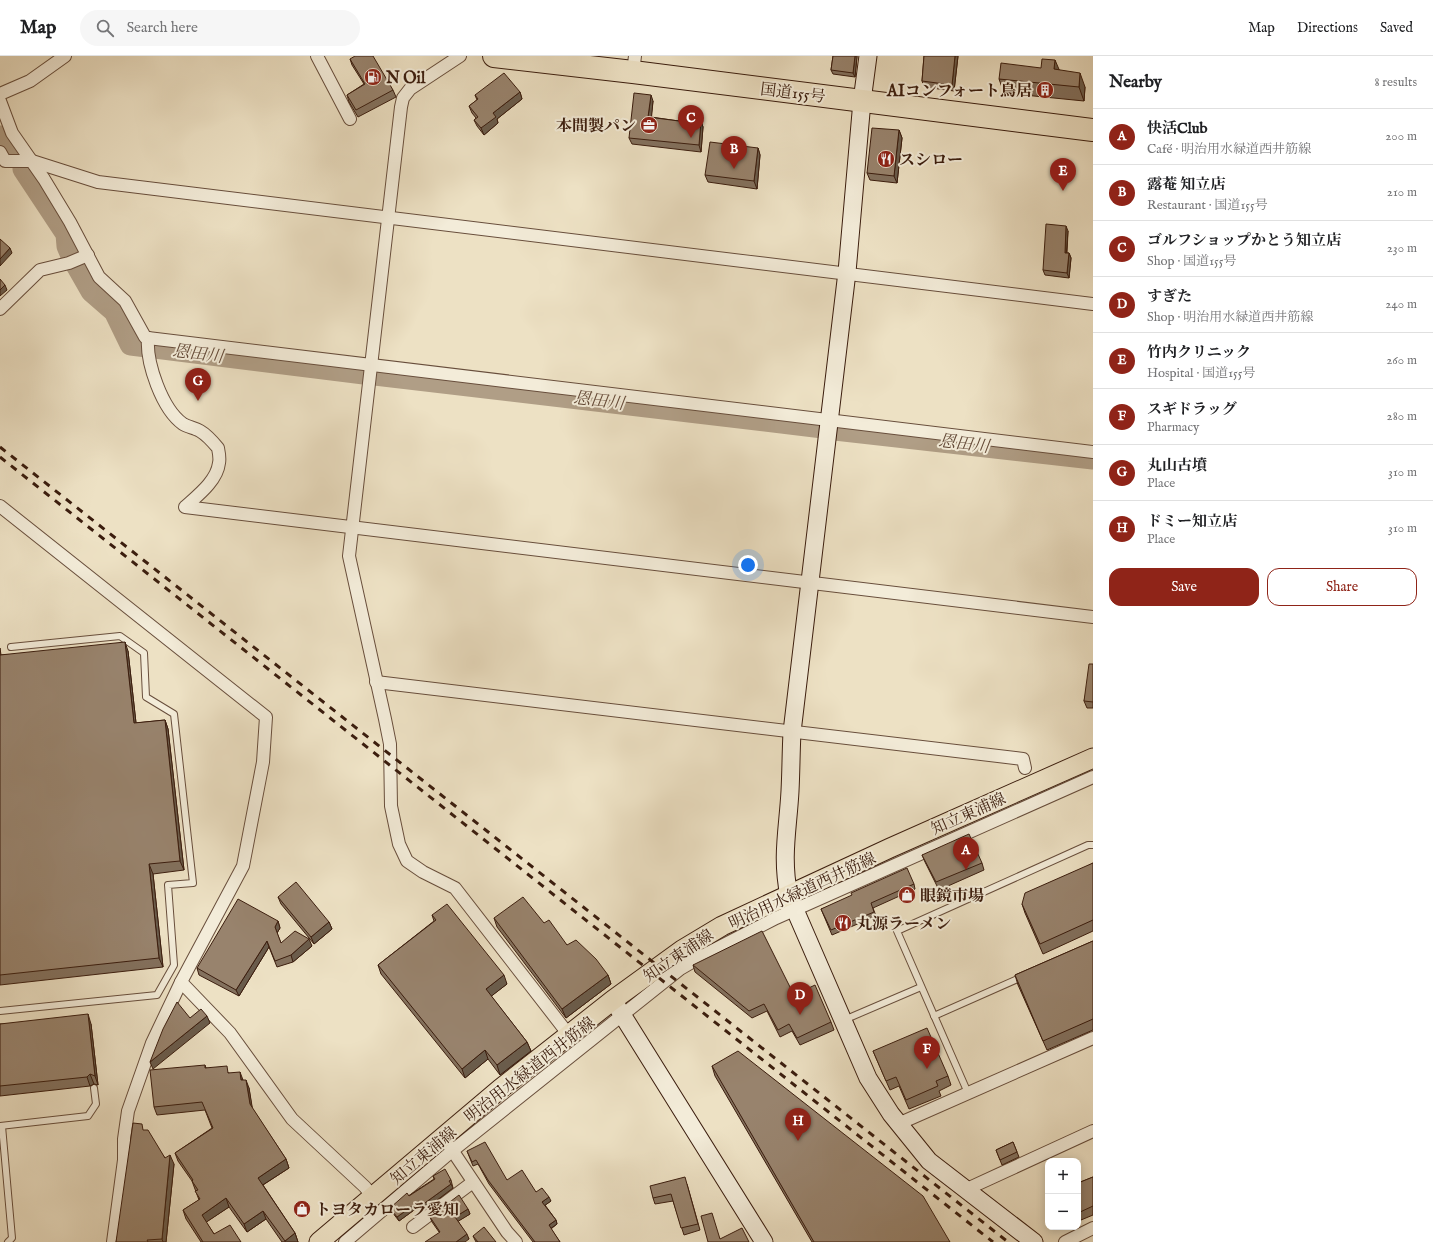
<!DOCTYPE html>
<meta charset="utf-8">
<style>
:root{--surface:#fff;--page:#f6f6f6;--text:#202124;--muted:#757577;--line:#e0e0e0;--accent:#8f2418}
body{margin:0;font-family:"IM FELL English","Noto Serif JP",serif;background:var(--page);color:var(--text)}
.controls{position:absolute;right:12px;bottom:12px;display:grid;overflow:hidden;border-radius:8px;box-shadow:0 2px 10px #0003}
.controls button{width:36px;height:36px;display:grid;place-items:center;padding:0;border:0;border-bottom:1px solid var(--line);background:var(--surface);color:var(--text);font:20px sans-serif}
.you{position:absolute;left:748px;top:509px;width:14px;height:14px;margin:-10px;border:3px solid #fff;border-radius:50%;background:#1a73e8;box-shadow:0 0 0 6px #1a73e833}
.badge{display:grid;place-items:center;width:26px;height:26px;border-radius:50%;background:var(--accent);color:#fff;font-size:13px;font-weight:700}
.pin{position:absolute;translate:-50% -33px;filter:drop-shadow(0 1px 2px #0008)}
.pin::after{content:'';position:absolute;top:21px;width:14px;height:12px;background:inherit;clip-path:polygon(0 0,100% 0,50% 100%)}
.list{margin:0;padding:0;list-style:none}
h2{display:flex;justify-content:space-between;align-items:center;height:52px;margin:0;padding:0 16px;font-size:17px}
h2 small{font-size:13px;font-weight:400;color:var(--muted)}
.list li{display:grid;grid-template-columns:26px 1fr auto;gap:12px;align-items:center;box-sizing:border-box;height:56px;padding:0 16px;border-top:1px solid var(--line)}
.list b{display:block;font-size:15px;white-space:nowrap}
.list p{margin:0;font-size:13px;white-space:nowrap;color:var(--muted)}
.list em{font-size:13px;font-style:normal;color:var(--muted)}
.actions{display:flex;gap:8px;padding:12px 16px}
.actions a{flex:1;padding:9px 0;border:1px solid var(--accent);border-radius:12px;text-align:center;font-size:14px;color:var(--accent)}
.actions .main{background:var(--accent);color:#fff}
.icon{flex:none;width:22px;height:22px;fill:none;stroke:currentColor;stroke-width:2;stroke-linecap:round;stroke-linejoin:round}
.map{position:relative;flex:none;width:1093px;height:1186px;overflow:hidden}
header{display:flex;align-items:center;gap:24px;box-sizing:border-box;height:56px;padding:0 20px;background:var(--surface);border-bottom:1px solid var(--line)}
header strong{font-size:19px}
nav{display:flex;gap:22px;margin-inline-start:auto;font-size:14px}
.search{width:280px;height:36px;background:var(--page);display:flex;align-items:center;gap:10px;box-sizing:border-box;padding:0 14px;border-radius:22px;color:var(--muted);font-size:15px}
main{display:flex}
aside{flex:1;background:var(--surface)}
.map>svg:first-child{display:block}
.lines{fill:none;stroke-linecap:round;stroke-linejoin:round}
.river{stroke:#b09e86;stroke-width:23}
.lane-casing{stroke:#684e3c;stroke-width:8}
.street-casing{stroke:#684e3c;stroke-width:14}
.secondary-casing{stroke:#3b1d0e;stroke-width:19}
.primary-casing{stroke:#3b1d0e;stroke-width:21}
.highway-casing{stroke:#3b1d0e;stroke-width:24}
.lane{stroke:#f3ecd9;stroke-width:6}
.street{stroke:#f3ecd9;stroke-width:12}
.secondary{stroke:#f3ecd9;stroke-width:17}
.primary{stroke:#ede1c4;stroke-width:19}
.highway{stroke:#ede1c4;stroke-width:22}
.rail{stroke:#3b1d0e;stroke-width:3;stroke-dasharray:7 7;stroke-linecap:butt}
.wall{fill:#83715e;stroke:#3b1d0e}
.shaded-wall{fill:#6a5c4c;stroke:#3b1d0e}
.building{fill:#98836d;stroke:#3b1d0e}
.labels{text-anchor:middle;stroke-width:4;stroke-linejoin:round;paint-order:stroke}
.poi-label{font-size:16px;font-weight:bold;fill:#3b1d0e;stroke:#f3ecd9;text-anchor:start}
.street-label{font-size:16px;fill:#3b1d0e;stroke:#f3ecd9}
.water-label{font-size:17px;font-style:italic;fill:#644a38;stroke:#f3ecd9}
</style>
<header>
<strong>Map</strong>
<div class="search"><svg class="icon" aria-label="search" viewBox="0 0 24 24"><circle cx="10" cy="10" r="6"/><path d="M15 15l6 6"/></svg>Search here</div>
<nav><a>Map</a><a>Directions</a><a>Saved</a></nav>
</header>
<main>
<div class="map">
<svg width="1093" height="1186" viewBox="0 0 1093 1186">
<rect width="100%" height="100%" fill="#ede1c4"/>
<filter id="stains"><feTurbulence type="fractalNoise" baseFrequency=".005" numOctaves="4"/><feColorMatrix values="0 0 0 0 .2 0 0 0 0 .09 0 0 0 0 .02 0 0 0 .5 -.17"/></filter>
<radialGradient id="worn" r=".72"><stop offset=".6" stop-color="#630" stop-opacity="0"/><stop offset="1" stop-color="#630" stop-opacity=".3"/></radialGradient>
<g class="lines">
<g class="river">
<polyline points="0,81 14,99"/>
<polyline points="24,113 67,178 68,190 73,202"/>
<polyline points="76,207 92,235 115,255 131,288 364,317"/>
<polyline points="375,318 823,371"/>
<polyline points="835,373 1093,402"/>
</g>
<defs>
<g id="lane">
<polyline points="0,955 157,939 174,909 168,829 193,827 174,658 146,641 144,597 120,580 11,591"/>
<polyline points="934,960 1022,921"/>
<polyline points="844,964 921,931"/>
<polyline points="968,1037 897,875 1088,789 1093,789"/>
<polyline points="0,1070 88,1060 96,1048 94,1032"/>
<polyline points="2,1070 12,1182 8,1186"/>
</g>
<g id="street">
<polyline points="317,0 350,63"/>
<polyline points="460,0 410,33 403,42 401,51 349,500 385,663 390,688 391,750 399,788 407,805 423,816 455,832 569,979"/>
<polyline points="633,16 635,0"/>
<polyline points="0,38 30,25 65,0"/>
<path d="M0,45L12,77L44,123L70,166L99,221L125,245L145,281L148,282C146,307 162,353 183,368C188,371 195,372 200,375C207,379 213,386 218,392C219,397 220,403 219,407C217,425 197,440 185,451L1093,561"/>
<polyline points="0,96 5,105 32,105 98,126 1093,248"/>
<polyline points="0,253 40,214 69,207 88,199"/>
<polyline points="148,282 1093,396"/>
<polyline points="0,450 266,661 263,706 243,810 181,926 230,977 292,1063 365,1131 372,1140"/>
<polyline points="376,626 1023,703 1025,712"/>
<polyline points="898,1068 1093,982"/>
<polyline points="448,1088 507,1176 516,1186"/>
<polyline points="967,1133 1093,1075"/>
<polyline points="413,1171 473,1126"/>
<polyline points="113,1186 124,1104 124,1083 128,1055 152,987 181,926"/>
<polyline points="345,1186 452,1095 680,913 704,899 776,862 1093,721"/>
<polyline points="1065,1186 1093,1172"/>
</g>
<g id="secondary">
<path d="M868,0L862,45L847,216L792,676C791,696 791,716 790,735C788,773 781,801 789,840L868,1022L891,1058L929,1105L1034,1186"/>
<polyline points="613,944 764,1186"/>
</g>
<polyline id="primary" points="319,1186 500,1033 613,944 682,894 722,870 890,792 1093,702"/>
<polyline id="highway" points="494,0 633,16 1093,74"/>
</defs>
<use href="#lane" class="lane-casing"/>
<use href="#street" class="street-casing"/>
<use href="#secondary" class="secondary-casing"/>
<use href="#primary" class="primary-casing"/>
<use href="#highway" class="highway-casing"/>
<use href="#lane" class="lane"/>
<use href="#street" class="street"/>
<use href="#secondary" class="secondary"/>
<use href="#primary" class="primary"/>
<use href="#highway" class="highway"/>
<g class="rail">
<polyline points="0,391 1008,1186"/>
<polyline points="0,401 993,1186"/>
</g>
</g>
<g class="wall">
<polygon points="833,0 857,0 855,21 833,18 831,14"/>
<polygon points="924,0 958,0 954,35 924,31 922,25"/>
<polygon points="350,3 393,34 396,41 358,61 349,46 347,39 364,28 352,9"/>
<polygon points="1059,14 1085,31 1084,45 1004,37 999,23"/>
<polygon points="520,36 522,43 497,63 498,67 484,79 477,70 474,64 476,62 472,57 469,50 477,44 475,39"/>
<polygon points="653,45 651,61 679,65 701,65 703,71 701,96 632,88 629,82"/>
<polygon points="899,74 902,82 897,127 870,124 867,117"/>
<polygon points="758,92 760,99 757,133 708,126 705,119"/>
<polygon points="1068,175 1067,197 1069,197 1071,202 1069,222 1045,219 1043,214"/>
<polygon points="0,592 1,599 128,595 136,667 165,664 168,673 184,814 153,818 163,911 0,929"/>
<polygon points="1093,608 1093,652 1087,652 1084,645"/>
<polygon points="922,799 982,807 984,814 939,834 925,806"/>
<polygon points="1093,807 1093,875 1043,898 1025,857 1022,848"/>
<polygon points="914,828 915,833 873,852 876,860 832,879 821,853"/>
<polygon points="278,841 329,866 332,873 314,888 281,848"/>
<polygon points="432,859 507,928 491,940 527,986 531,995 500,1019 488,1003 465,1022 381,918 378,909 434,865"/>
<polygon points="494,862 544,867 567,889 608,919 611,928 566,962 497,871"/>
<polygon points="278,865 280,872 277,877 281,887 312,890 293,906 277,911 269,891 239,940 199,919 197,912"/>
<polygon points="1093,885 1093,974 1047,994 1018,929 1015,919"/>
<polygon points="693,909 794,939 831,966 834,974 800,989 792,975 780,981 767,955 752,962 695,916"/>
<polygon points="0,968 91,968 98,1029 94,1028 90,1030 0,1040"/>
<polygon points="873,995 948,1020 951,1029 939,1035 941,1040 909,1053 899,1030 890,1034"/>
<polygon points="205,1009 206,1012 229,1017 243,1024 249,1032 252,1052 286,1103 289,1112 263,1129 295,1177 298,1186 282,1186 266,1163 247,1176 229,1151 206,1166 214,1178 241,1186 201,1186 186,1163 183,1154 199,1144 192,1125 178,1105 175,1097 212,1072 205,1054 157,1059 154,1051"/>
<polygon points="712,1010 950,1186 812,1186 715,1020"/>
<polygon points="144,1074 165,1102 174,1108 166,1186 116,1186"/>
<polygon points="1013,1086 1019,1101 1002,1109 996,1094"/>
<polygon points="467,1095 507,1124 536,1136 551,1145 545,1149 556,1164 557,1168 551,1173 560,1186 533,1186 489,1128 478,1108 473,1110"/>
<polygon points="433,1120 451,1124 453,1132 424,1154 421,1149 399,1165 392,1156 390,1152 434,1123"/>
<polygon points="1093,1121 1093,1159 1081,1164 1078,1157 1078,1127"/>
<polygon points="687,1128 700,1174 684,1179 673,1145 655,1148 653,1142"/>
<polygon points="468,1153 470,1158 458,1165 469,1183 439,1176 432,1166 430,1161"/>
<polygon points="473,1180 496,1186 476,1186"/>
</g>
<g class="shaded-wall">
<polygon points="855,0 857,0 857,1 855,21 853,17"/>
<polygon points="955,0 958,0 954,35 952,29"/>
<polygon points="1055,4 1061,18 1054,13"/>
<polygon points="1080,17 1085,31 1084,45 1079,31"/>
<polygon points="520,36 522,43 497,63 498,67 484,79 481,72 493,57"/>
<polygon points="651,39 653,45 651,67 648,61"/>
<polygon points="701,65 703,71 701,96 699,89"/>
<polygon points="899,74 902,82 897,127 894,120"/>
<polygon points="758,92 760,99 757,133 754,125"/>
<polygon points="1066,170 1068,175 1066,202 1065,197"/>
<polygon points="10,192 12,197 0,210 0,203"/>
<polygon points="1069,197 1071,202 1069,222 1067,217"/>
<polygon points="5,229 7,234 0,240 0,234"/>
<polygon points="125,586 128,595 137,676 134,667"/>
<polygon points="165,664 168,673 184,814 180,805"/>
<polygon points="149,808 153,818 163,911 159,902"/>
<polygon points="278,865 280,872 277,877 275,871"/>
<polygon points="329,866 332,873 314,888 311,881"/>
<polygon points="309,883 312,890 293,906 291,899"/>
<polygon points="267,885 269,891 239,940 236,934"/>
<polygon points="504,919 507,928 489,942 486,933"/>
<polygon points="608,919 611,928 566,962 562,953"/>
<polygon points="88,958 91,968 98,1029 95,1020"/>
<polygon points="207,960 210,967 153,1013 150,1006"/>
<polygon points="527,986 531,995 500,1019 497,1009"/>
<polygon points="485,994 488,1003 465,1022 462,1013"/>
<polygon points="240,1016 243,1024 241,1024"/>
<polygon points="90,1018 94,1028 90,1030 87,1021"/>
<polygon points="246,1024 249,1032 253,1056 250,1048"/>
<polygon points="170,1099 174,1108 166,1186 163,1186 162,1183"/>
<polygon points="286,1103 289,1112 261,1130 258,1122"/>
<polygon points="451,1128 453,1132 424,1154 422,1149"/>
<polygon points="549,1141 551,1145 544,1150 542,1146"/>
<polygon points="226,1142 229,1151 205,1167 202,1159"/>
<polygon points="419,1145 421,1149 399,1165 397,1161"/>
<polygon points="468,1153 470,1158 457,1166 455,1161"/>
<polygon points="263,1155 266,1163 247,1176 244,1168"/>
<polygon points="556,1164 557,1168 550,1173 549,1169"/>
<polygon points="295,1177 298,1186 285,1186 285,1185"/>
<polygon points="467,1178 469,1183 465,1186 456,1186"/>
</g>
<g class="building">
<polygon points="355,0 373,0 393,34 356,54 347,39 365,28 350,3"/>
<polygon points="833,0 855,0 853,17 831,14"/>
<polygon points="924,0 955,0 952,29 922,25"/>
<polygon points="1042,3 1055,4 1054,13 1080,17 1079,31 999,23 1001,7 1041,12"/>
<polygon points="504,17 520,36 493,57 496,61 481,72 474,64 478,61 469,50 478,43 475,39"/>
<polygon points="634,37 651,39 648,61 679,65 679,63 701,65 699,89 629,82"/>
<polygon points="872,72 899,74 894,120 867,117"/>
<polygon points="710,86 758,92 754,125 705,119"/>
<polygon points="1046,168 1066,170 1065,197 1069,197 1067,217 1043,214"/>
<polygon points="0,183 10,192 0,203"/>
<polygon points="0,223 5,229 0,234"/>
<polygon points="125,586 134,667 165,664 180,805 149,808 159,902 0,919 0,599"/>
<polygon points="1089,608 1093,608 1093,646 1084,645"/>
<polygon points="969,778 982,807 936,826 922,799"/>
<polygon points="1093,807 1093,864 1040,888 1022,848 1025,837"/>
<polygon points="907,812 914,828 871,847 874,856 831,874 821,853 852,839 851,837"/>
<polygon points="296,826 329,866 311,881 278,841"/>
<polygon points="523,841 544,867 549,864 567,889 576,884 596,903 608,919 562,953 494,862"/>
<polygon points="238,843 278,865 275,871 281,887 295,875 309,883 291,899 275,905 267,885 236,934 197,912"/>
<polygon points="447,848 504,919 486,933 527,986 497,1009 485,994 462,1013 378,909 436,864 432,859"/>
<polygon points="762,875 794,939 815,929 831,966 797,982 789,968 778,974 764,948 749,955 693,909"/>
<polygon points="1093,885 1093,963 1043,985 1015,919"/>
<polygon points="177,946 190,962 201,953 207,960 150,1006 163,973"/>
<polygon points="88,958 95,1020 90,1018 87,1021 0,1030 0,968"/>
<polygon points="927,972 948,1020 936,1025 938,1030 906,1044 896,1021 886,1025 873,995"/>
<polygon points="738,995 923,1140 950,1186 814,1186 712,1010"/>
<polygon points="205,1009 205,1012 227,1010 228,1017 240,1016 241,1024 246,1024 250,1048 286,1103 258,1122 295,1177 285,1185 263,1155 244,1168 226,1142 202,1159 214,1178 230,1169 241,1186 203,1186 183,1154 200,1143 195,1135 198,1134 192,1125 193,1124 175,1097 213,1072 202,1046 154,1051 150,1014"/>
<polygon points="133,1067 142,1068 143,1074 148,1074 165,1102 170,1099 162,1183 147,1184 148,1186 116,1186"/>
<polygon points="485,1086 507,1124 522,1114 536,1136 542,1132 549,1141 542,1146 556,1164 549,1169 560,1186 535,1186 488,1124 476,1104 472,1106 467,1095"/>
<polygon points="1013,1086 1017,1096 1000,1104 996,1094"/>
<polygon points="445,1113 451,1124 449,1125 451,1128 422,1149 419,1145 397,1161 390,1152 407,1137 409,1140 435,1123 433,1120"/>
<polygon points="685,1121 698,1168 681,1172 671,1138 653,1142 650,1130"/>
<polygon points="1093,1121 1093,1150 1078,1157 1078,1127"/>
<polygon points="459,1139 468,1153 455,1161 467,1178 456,1186 425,1186 440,1176 430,1161"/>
<polygon points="712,1157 720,1183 742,1172 749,1186 708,1186 701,1160"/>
<polygon points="484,1171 496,1186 478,1186 473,1180"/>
</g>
<defs>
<symbol id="fuel-disc" viewBox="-11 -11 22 22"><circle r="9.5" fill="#8f2418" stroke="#f3ecd9"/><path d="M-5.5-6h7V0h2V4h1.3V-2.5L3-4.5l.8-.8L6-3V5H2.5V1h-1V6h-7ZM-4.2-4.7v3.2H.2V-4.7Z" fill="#fff"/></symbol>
<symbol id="building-disc" viewBox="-11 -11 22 22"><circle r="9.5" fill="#8f2418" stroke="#f3ecd9"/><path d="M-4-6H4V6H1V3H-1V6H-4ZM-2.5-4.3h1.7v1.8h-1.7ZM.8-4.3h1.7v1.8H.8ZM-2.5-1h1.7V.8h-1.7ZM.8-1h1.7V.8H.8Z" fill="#fff"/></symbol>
<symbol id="office-disc" viewBox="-11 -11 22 22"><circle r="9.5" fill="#8f2418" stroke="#f3ecd9"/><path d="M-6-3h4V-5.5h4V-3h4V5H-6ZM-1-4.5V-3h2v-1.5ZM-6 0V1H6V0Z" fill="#fff"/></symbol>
<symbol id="restaurant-disc" viewBox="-11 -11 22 22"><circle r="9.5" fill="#8f2418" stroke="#f3ecd9"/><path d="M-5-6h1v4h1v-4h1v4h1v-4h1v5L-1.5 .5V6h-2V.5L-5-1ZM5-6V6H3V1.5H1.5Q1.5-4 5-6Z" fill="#fff"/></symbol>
<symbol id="shop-disc" viewBox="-11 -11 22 22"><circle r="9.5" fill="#8f2418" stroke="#f3ecd9"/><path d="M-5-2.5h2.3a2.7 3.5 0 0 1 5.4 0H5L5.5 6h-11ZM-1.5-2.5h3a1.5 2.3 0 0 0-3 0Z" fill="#fff"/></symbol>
</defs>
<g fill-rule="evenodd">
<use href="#fuel-disc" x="363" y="11" width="20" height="20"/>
<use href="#building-disc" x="1035" y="24" width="20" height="20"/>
<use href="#office-disc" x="639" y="59" width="20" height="20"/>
<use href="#restaurant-disc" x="876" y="93" width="20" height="20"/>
<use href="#shop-disc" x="897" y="829" width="20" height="20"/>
<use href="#restaurant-disc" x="833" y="857" width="20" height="20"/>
<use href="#shop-disc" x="292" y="1143" width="20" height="20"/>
</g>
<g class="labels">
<g class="poi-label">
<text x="386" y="27">N Oil</text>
<text x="1032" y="40" text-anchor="end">AIコンフォート鳥居</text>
<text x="636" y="75" text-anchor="end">本間製パン</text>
<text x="899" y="109">スシロー</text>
<text x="920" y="845">眼鏡市場</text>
<text x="856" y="873">丸源ラーメン</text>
<text x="315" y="1159">トヨタカローラ愛知</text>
</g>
<g class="street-label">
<text transform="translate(793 36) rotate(7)" y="6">国道155号</text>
<text transform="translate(968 757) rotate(-24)" y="6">知立東浦線</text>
<text transform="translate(802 834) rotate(-25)" y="6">明治用水緑道西井筋線</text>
<text transform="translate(678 899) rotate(-34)" y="6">知立東浦線</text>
<text transform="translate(529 1013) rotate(-38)" y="6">明治用水緑道西井筋線</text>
<text transform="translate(423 1099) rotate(-40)" y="6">知立東浦線</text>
</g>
<g class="water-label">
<text transform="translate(198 297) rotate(7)" y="6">恩田川</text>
<text transform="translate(599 344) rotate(7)" y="6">恩田川</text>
<text transform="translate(964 387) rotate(7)" y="6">恩田川</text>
</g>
</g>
<rect width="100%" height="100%" filter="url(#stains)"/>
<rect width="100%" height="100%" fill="url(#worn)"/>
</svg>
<div class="controls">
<button>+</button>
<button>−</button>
</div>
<div class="you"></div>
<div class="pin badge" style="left:966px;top:814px">A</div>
<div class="pin badge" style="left:734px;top:113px">B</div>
<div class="pin badge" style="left:691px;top:82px">C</div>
<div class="pin badge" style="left:800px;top:959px">D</div>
<div class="pin badge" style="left:1063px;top:135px">E</div>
<div class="pin badge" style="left:927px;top:1013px">F</div>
<div class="pin badge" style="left:198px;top:345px">G</div>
<div class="pin badge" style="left:798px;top:1085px">H</div>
</div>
<aside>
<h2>Nearby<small>8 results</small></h2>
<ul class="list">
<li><span class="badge">A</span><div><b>快活Club</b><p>Café · 明治用水緑道西井筋線</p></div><em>200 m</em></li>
<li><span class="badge">B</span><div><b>露菴 知立店</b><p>Restaurant · 国道155号</p></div><em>210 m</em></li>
<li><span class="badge">C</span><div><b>ゴルフショップかとう知立店</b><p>Shop · 国道155号</p></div><em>230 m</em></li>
<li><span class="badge">D</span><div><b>すぎた</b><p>Shop · 明治用水緑道西井筋線</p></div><em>240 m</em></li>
<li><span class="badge">E</span><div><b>竹内クリニック</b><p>Hospital · 国道155号</p></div><em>260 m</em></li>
<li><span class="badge">F</span><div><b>スギドラッグ</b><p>Pharmacy</p></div><em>280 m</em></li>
<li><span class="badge">G</span><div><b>丸山古墳</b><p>Place</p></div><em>310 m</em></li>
<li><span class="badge">H</span><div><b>ドミー知立店</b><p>Place</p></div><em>310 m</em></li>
</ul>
<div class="actions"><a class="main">Save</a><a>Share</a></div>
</aside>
</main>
